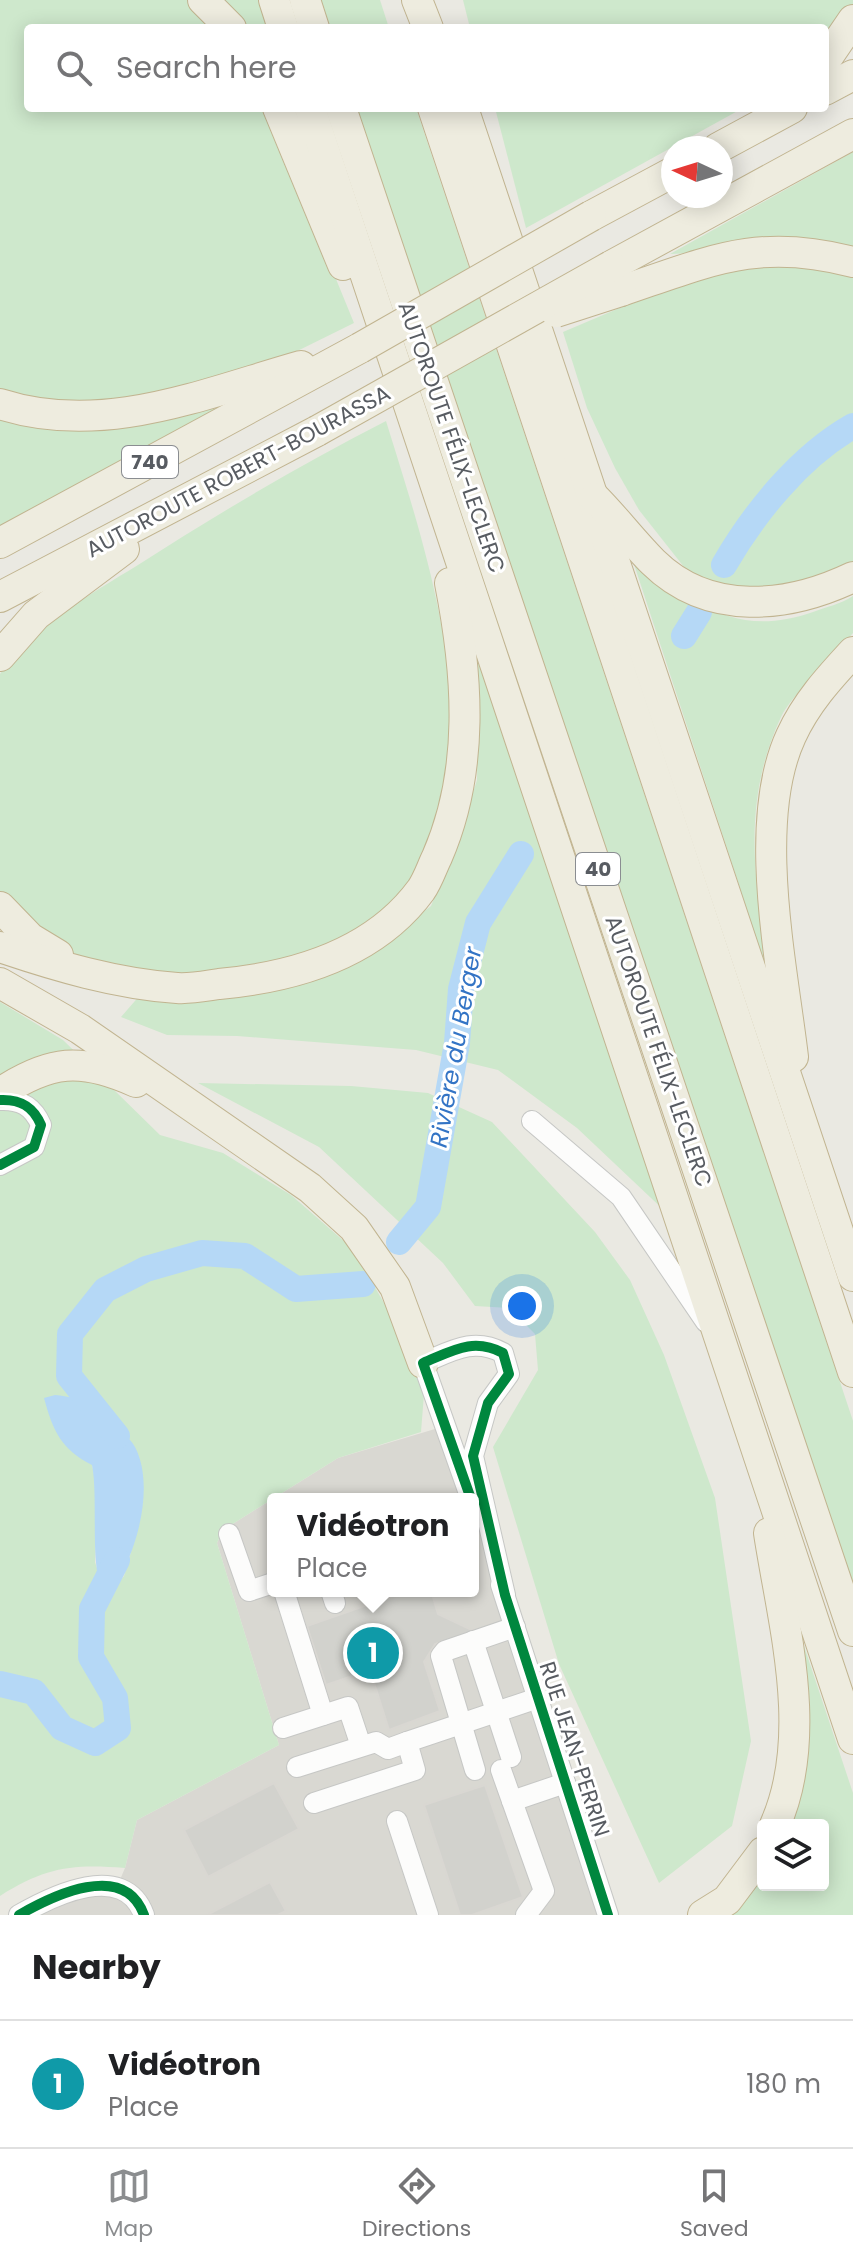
<!DOCTYPE html>
<meta charset="utf-8">
<style>
:root{--surface:#fff;--page:#f2f2f2;--text:#202124;--muted:#757577;--line:#e0e0e0;--accent:#8b8d8f}
body{margin:0;font-family:Poppins,sans-serif;background:var(--page);color:var(--text)}
.controls{position:absolute;right:24px;bottom:24px;display:grid;overflow:hidden;border-radius:8px;box-shadow:0 4px 20px #0003}
.controls button{width:72px;height:72px;display:grid;place-items:center;padding:0;border:0;border-bottom:2px solid var(--line);background:var(--surface);color:var(--text);font:40px sans-serif}
.compass{position:absolute;left:661px;top:136px;width:72px;height:72px;border-radius:50%;background:var(--surface);box-shadow:0 4px 20px #0003;rotate:274deg}
.you{position:absolute;left:522px;top:1306px;width:28px;height:28px;margin:-20px;border:6px solid #fff;border-radius:50%;background:#1a73e8;box-shadow:0 0 0 12px #1a73e833}
.badge{display:grid;place-items:center;width:52px;height:52px;border-radius:50%;background:var(--accent);color:#fff;font-size:26px;font-weight:700}
.pin{position:absolute;translate:-50% -50%;border:4px solid #fff;box-shadow:0 2px 8px #0006}
.popup{position:absolute;left:267px;top:1493px;width:212px;height:104px;box-sizing:border-box;display:grid;place-content:center;border-radius:8px;background:var(--surface);filter:drop-shadow(0 2px 6px #0005);font-size:26px;white-space:nowrap;color:var(--muted)}
.popup b{font-size:30px;color:var(--text)}
.popup::after{content:'';position:absolute;left:50%;top:100%;margin-left:-16px;border:16px solid transparent;border-top-color:var(--surface)}
.list{margin:0;padding:0;list-style:none}
h2{display:flex;justify-content:space-between;align-items:center;height:104px;margin:0;padding:0 32px;font-size:34px}
h2 small{font-size:26px;font-weight:400;color:var(--muted)}
.list li{display:grid;grid-template-columns:52px 1fr auto;gap:24px;align-items:center;box-sizing:border-box;height:128px;padding:0 32px;border-top:2px solid var(--line)}
.list b{display:block;font-size:30px;white-space:nowrap}
.list p{margin:0;font-size:26px;white-space:nowrap;color:var(--muted)}
.list em{font-size:26px;font-style:normal;color:var(--muted)}
.icon{flex:none;width:44px;height:44px;fill:none;stroke:currentColor;stroke-width:2;stroke-linecap:round;stroke-linejoin:round}
.map{position:relative;flex:none;width:853px;height:1915px;overflow:hidden}
.search{position:absolute;background:var(--surface);box-shadow:0 4px 20px #0003;left:24px;right:24px;top:24px;height:88px;display:flex;align-items:center;gap:20px;box-sizing:border-box;padding:0 28px;border-radius:8px;color:var(--muted);font-size:30px}
.sheet{height:232px;background:var(--surface)}
nav{display:flex;justify-content:space-around;align-items:center;box-sizing:border-box;height:112px;border-top:2px solid var(--line);background:var(--surface);font-size:22px;color:var(--muted)}
nav a{display:grid;justify-items:center;gap:4px}
nav .on{color:var(--accent)}
.map>svg:first-child{display:block}
.industrial{fill:#d9d8d2}
.green{fill:#cee8cc;fill-rule:evenodd}
.water{fill:#b5d8f6}
.lines{fill:none;stroke-linecap:round;stroke-linejoin:round}
.river{stroke:#b5d8f6;stroke-width:26}
.building{fill:#d2d2cd;stroke:#d9d7d2;stroke-width:2}
.minor-casing{stroke:#c6c7c5;stroke-width:22}
.highway-casing{stroke:#c1b490;stroke-width:32}
.minor{stroke:#fcfcfb;stroke-width:20}
.highway{stroke:#eeecdf;stroke-width:30}
.highway-bridge-casing{stroke:#c1b490;stroke-width:32;stroke-linecap:butt}
.highway-bridge{stroke:#eeecdf;stroke-width:30}
.cycleway-casing{stroke:#fff;stroke-width:15}
.cycleway{stroke:#00873e;stroke-width:10}
.labels{text-anchor:middle;stroke-width:6;stroke-linejoin:round;paint-order:stroke}
.shield{fill:#fff;stroke:#8a8d91;stroke-width:2}
.shield-label{font-size:20px;font-weight:bold;fill:#585c62}
.street-label{font-size:22px;fill:#585c62;stroke:#fff}
.water-label{font-size:24px;font-style:italic;fill:#3374c5;stroke:#fff}
</style>
<div class="map">
<svg width="853" height="1915" viewBox="0 0 853 1915">
<rect width="100%" height="100%" fill="#eae9e2"/>
<polygon class="industrial" points="445,1426 471,1499 273,1499 273,1591 473,1591 473,1506 608,1915 19,1915 116,1889 125,1868 137,1820 279,1745 217,1543 223,1530 338,1458"/>
<g class="green">
<polygon points="0,0 191,0 217,28 28,28 28,108 266,108 354,323 275,362 162,397 69,407 0,394"/>
<polygon points="216,0 258,0 267,28 241,28"/>
<polygon points="318,0 380,0 389,28 328,28"/>
<polygon points="463,0 853,0 853,4 825,43 825,28 470,28"/>
<polygon points="354,108 416,108 853,1421 853,1598"/>
<polygon points="495,108 743,108 526,228"/>
<polygon points="853,152 853,247 760,239 717,252 670,254"/>
<polygon points="789,262 853,276 853,566 798,588 708,586 684,567 639,510 615,468 587,408 563,332 669,287 729,267"/>
<path d="M235,403L0,529V417C63,448 167,410 235,403Z"/>
<path d="M386,421C432,570 519,816 361,929C326,953 282,961 241,968C180,979 108,974 53,943C34,931 16,909 0,894V674C33,627 89,595 138,565C219,513 300,465 386,421Z"/>
<path d="M632,558C694,600 733,640 813,612C826,607 841,604 853,596V633C835,655 792,694 781,717C739,807 756,890 771,983Z"/>
<polygon points="474,640 669,1215 577,1128 498,1070 416,1050 237,1036 167,1035 121,1017 141,994 233,998 332,973 370,952 431,906 456,845 477,780 478,712"/>
<path d="M0,1002L63,1040L160,1135L223,1153L291,1195L353,1249L388,1310L424,1394L421,1432L338,1458L223,1530L217,1543L279,1745L137,1820L125,1868C72,1864 46,1867 0,1896ZM92,1465L139,1524L124,1576L106,1598L95,1562L98,1493Z"/>
<polygon points="198,1083 351,1086 428,1093 492,1122 595,1232 630,1280 664,1355 715,1498 751,1741 732,1826 659,1883 559,1664 493,1447 538,1370 535,1334 509,1308 475,1306 443,1263 319,1147"/>
<polygon points="793,1613 853,1793 853,1915 711,1915 763,1861 763,1885 823,1885 823,1825 781,1825"/>
</g>
<path class="water" d="M55,1395C84,1398 85,1403 108,1422C116,1429 130,1437 135,1447C157,1489 134,1564 106,1598C88,1575 99,1500 92,1465C61,1449 53,1431 44,1398Z"/>
<g class="lines">
<g class="river">
<path d="M724,565C754,513 800,456 853,426"/>
<polyline points="684,636 699,612"/>
<polyline points="399,1242 428,1207 457,1043 461,989 478,923 521,854"/>
<polyline points="117,1436 69,1376 70,1334 105,1290 146,1269 202,1253 245,1256 296,1289 363,1284"/>
<polyline points="0,1684 34,1692 62,1728 95,1743 118,1728 115,1698 91,1657 92,1609 117,1560"/>
</g>
</g>
<g class="building">
<polygon points="398,1591 431,1591 438,1614 474,1631 435,1644 424,1662 440,1711 389,1730 370,1670 326,1685 307,1626 399,1594"/>
<polygon points="274,1783 299,1829 208,1877 184,1830"/>
<polygon points="485,1785 523,1897 472,1915 460,1915 424,1805"/>
<polygon points="270,1882 286,1911 278,1915 207,1915"/>
</g>
<g class="lines">
<defs>
<g id="minor">
<path d="M0,1100C20,1099 33,1106 41,1125L34,1147L0,1165"/>
<polyline points="532,1121 621,1197 706,1322"/>
<path d="M471,1499L423,1363C452,1351 473,1337 503,1353L509,1374L488,1403L473,1456L505,1595"/>
<polyline points="229,1534 249,1591 273,1583"/>
<polyline points="501,1585 608,1915"/>
<polyline points="284,1591 323,1715"/>
<polyline points="331,1591 335,1603"/>
<polyline points="370,1591 371,1592"/>
<polyline points="473,1641 511,1757"/>
<polyline points="283,1728 348,1707 361,1746"/>
<polyline points="297,1767 376,1742 388,1749 407,1742"/>
<polyline points="475,1770 441,1656 445,1651 515,1627"/>
<polyline points="501,1770 512,1801"/>
<polyline points="314,1803 415,1770 407,1742 538,1698"/>
<polyline points="397,1821 428,1915"/>
<path d="M19,1915C52,1896 124,1860 144,1915"/>
<polyline points="526,1915 544,1891 512,1801 565,1783"/>
</g>
<g id="highway">
<polyline points="203,0 231,28"/>
<polyline points="274,0 283,28"/>
<polyline points="305,0 314,28"/>
<polyline points="417,0 428,28"/>
<polyline points="825,61 853,20"/>
<polyline points="825,90 853,75"/>
<polyline points="278,108 343,265"/>
<polyline points="310,108 853,1739"/>
<polyline points="341,108 853,1631"/>
<polyline points="433,108 853,1372"/>
<polyline points="463,108 853,1276"/>
<polyline points="718,148 792,108"/>
<polyline points="591,216 673,172"/>
<polyline points="611,266 853,134"/>
<path d="M621,291C710,261 758,237 853,262"/>
<path d="M0,404C103,437 202,394 301,366"/>
<path d="M595,498C615,518 632,541 653,562C709,617 788,608 853,577"/>
<polyline points="0,543 360,348"/>
<polyline points="0,597 317,431"/>
<polyline points="0,656 36,615 124,549"/>
<polyline points="0,907 30,938 58,955"/>
<path d="M0,947C56,966 117,984 177,988C191,989 205,986 219,984C295,977 374,954 421,890C428,880 432,867 437,857C475,770 468,675 450,583"/>
<polyline points="0,983 80,1029 310,1188 354,1228 395,1287 423,1363"/>
<path d="M793,1057C782,964 751,822 791,736C806,703 829,678 853,652"/>
<path d="M0,1093C50,1060 81,1057 136,1082"/>
<path d="M769,1533C783,1625 815,1735 775,1825"/>
<polyline points="703,1915 727,1900 763,1852"/>
</g>
</defs>
<use href="#minor" class="minor-casing"/>
<use href="#highway" class="highway-casing"/>
<use href="#minor" class="minor"/>
<use href="#highway" class="highway"/>
<defs>
<g id="highway-bridge">
<polyline points="556,312 621,291"/>
<polyline points="360,348 591,216"/>
<polyline points="317,431 611,266"/>
</g>
</defs>
<use href="#highway-bridge" class="highway-bridge-casing"/>
<use href="#highway-bridge" class="highway-bridge"/>
<defs>
<g id="cycleway">
<path d="M0,1100C20,1099 33,1106 41,1125L34,1147L0,1165"/>
<path d="M471,1499L423,1363C452,1351 473,1337 503,1353L509,1374L488,1403L473,1456L505,1595L608,1915"/>
<path d="M19,1915C52,1896 124,1860 144,1915"/>
</g>
</defs>
<use href="#cycleway" class="cycleway-casing"/>
<use href="#cycleway" class="cycleway"/>
</g>
<g class="labels">
<g class="shield">
<rect x="122" y="446" width="56" height="32" rx="6"/>
<rect x="576" y="853" width="44" height="32" rx="6"/>
</g>
<g class="shield-label">
<text x="150" y="469">740</text>
<text x="598" y="876">40</text>
</g>
<g class="street-label">
<text transform="translate(452 437) rotate(71)" y="8">AUTOROUTE FÉLIX-LECLERC</text>
<text transform="translate(238 471) rotate(-28)" y="8">AUTOROUTE ROBERT-BOURASSA</text>
<text transform="translate(659 1051) rotate(71)" y="8">AUTOROUTE FÉLIX-LECLERC</text>
<text transform="translate(575 1749) rotate(72)" y="8">RUE JEAN-PERRIN</text>
</g>
<g class="water-label">
<text transform="translate(456 1047) rotate(-80)" y="8">Rivière du Berger</text>
</g>
</g>
</svg>
<div class="controls">
<button><svg class="icon" aria-label="layers" viewBox="0 0 24 24"><path d="M12 4l9 5-9 5-9-5zM3 14l9 5 9-5"/></svg></button>
</div>
<svg class="compass" viewBox="-18 -18 36 36"><path d="M0-13l5 13h-10z" fill="#e53935"/><path d="M0 13l5-13h-10z" fill="#757577"/></svg>
<div class="you"></div>
<div class="pin badge" style="left:373px;top:1653px;background:#0f9aa8">1</div>
<div class="popup"><b>Vidéotron</b>Place</div>
<div class="search"><svg class="icon" aria-label="search" viewBox="0 0 24 24"><circle cx="10" cy="10" r="6"/><path d="M15 15l6 6"/></svg>Search here</div>
</div>
<section class="sheet">
<h2>Nearby<small></small></h2>
<ul class="list">
<li><span class="badge" style="background:#0f9aa8">1</span><div><b>Vidéotron</b><p>Place</p></div><em>180 m</em></li>
</ul>
</section>
<nav>
<a class="on"><svg class="icon" aria-label="map" viewBox="0 0 24 24"><path d="M3 6l6-2 6 2 6-2v14l-6 2-6-2-6 2zM9 4v14M15 6v14"/></svg>Map</a>
<a><svg class="icon" aria-label="directions" viewBox="0 0 24 24"><path d="M12 3l9 9-9 9-9-9zM9 14v-3h6M13 9l2 2-2 2"/></svg>Directions</a>
<a><svg class="icon" aria-label="saved" viewBox="0 0 24 24"><path d="M7 4h10v16l-5-4-5 4z"/></svg>Saved</a>
</nav>
